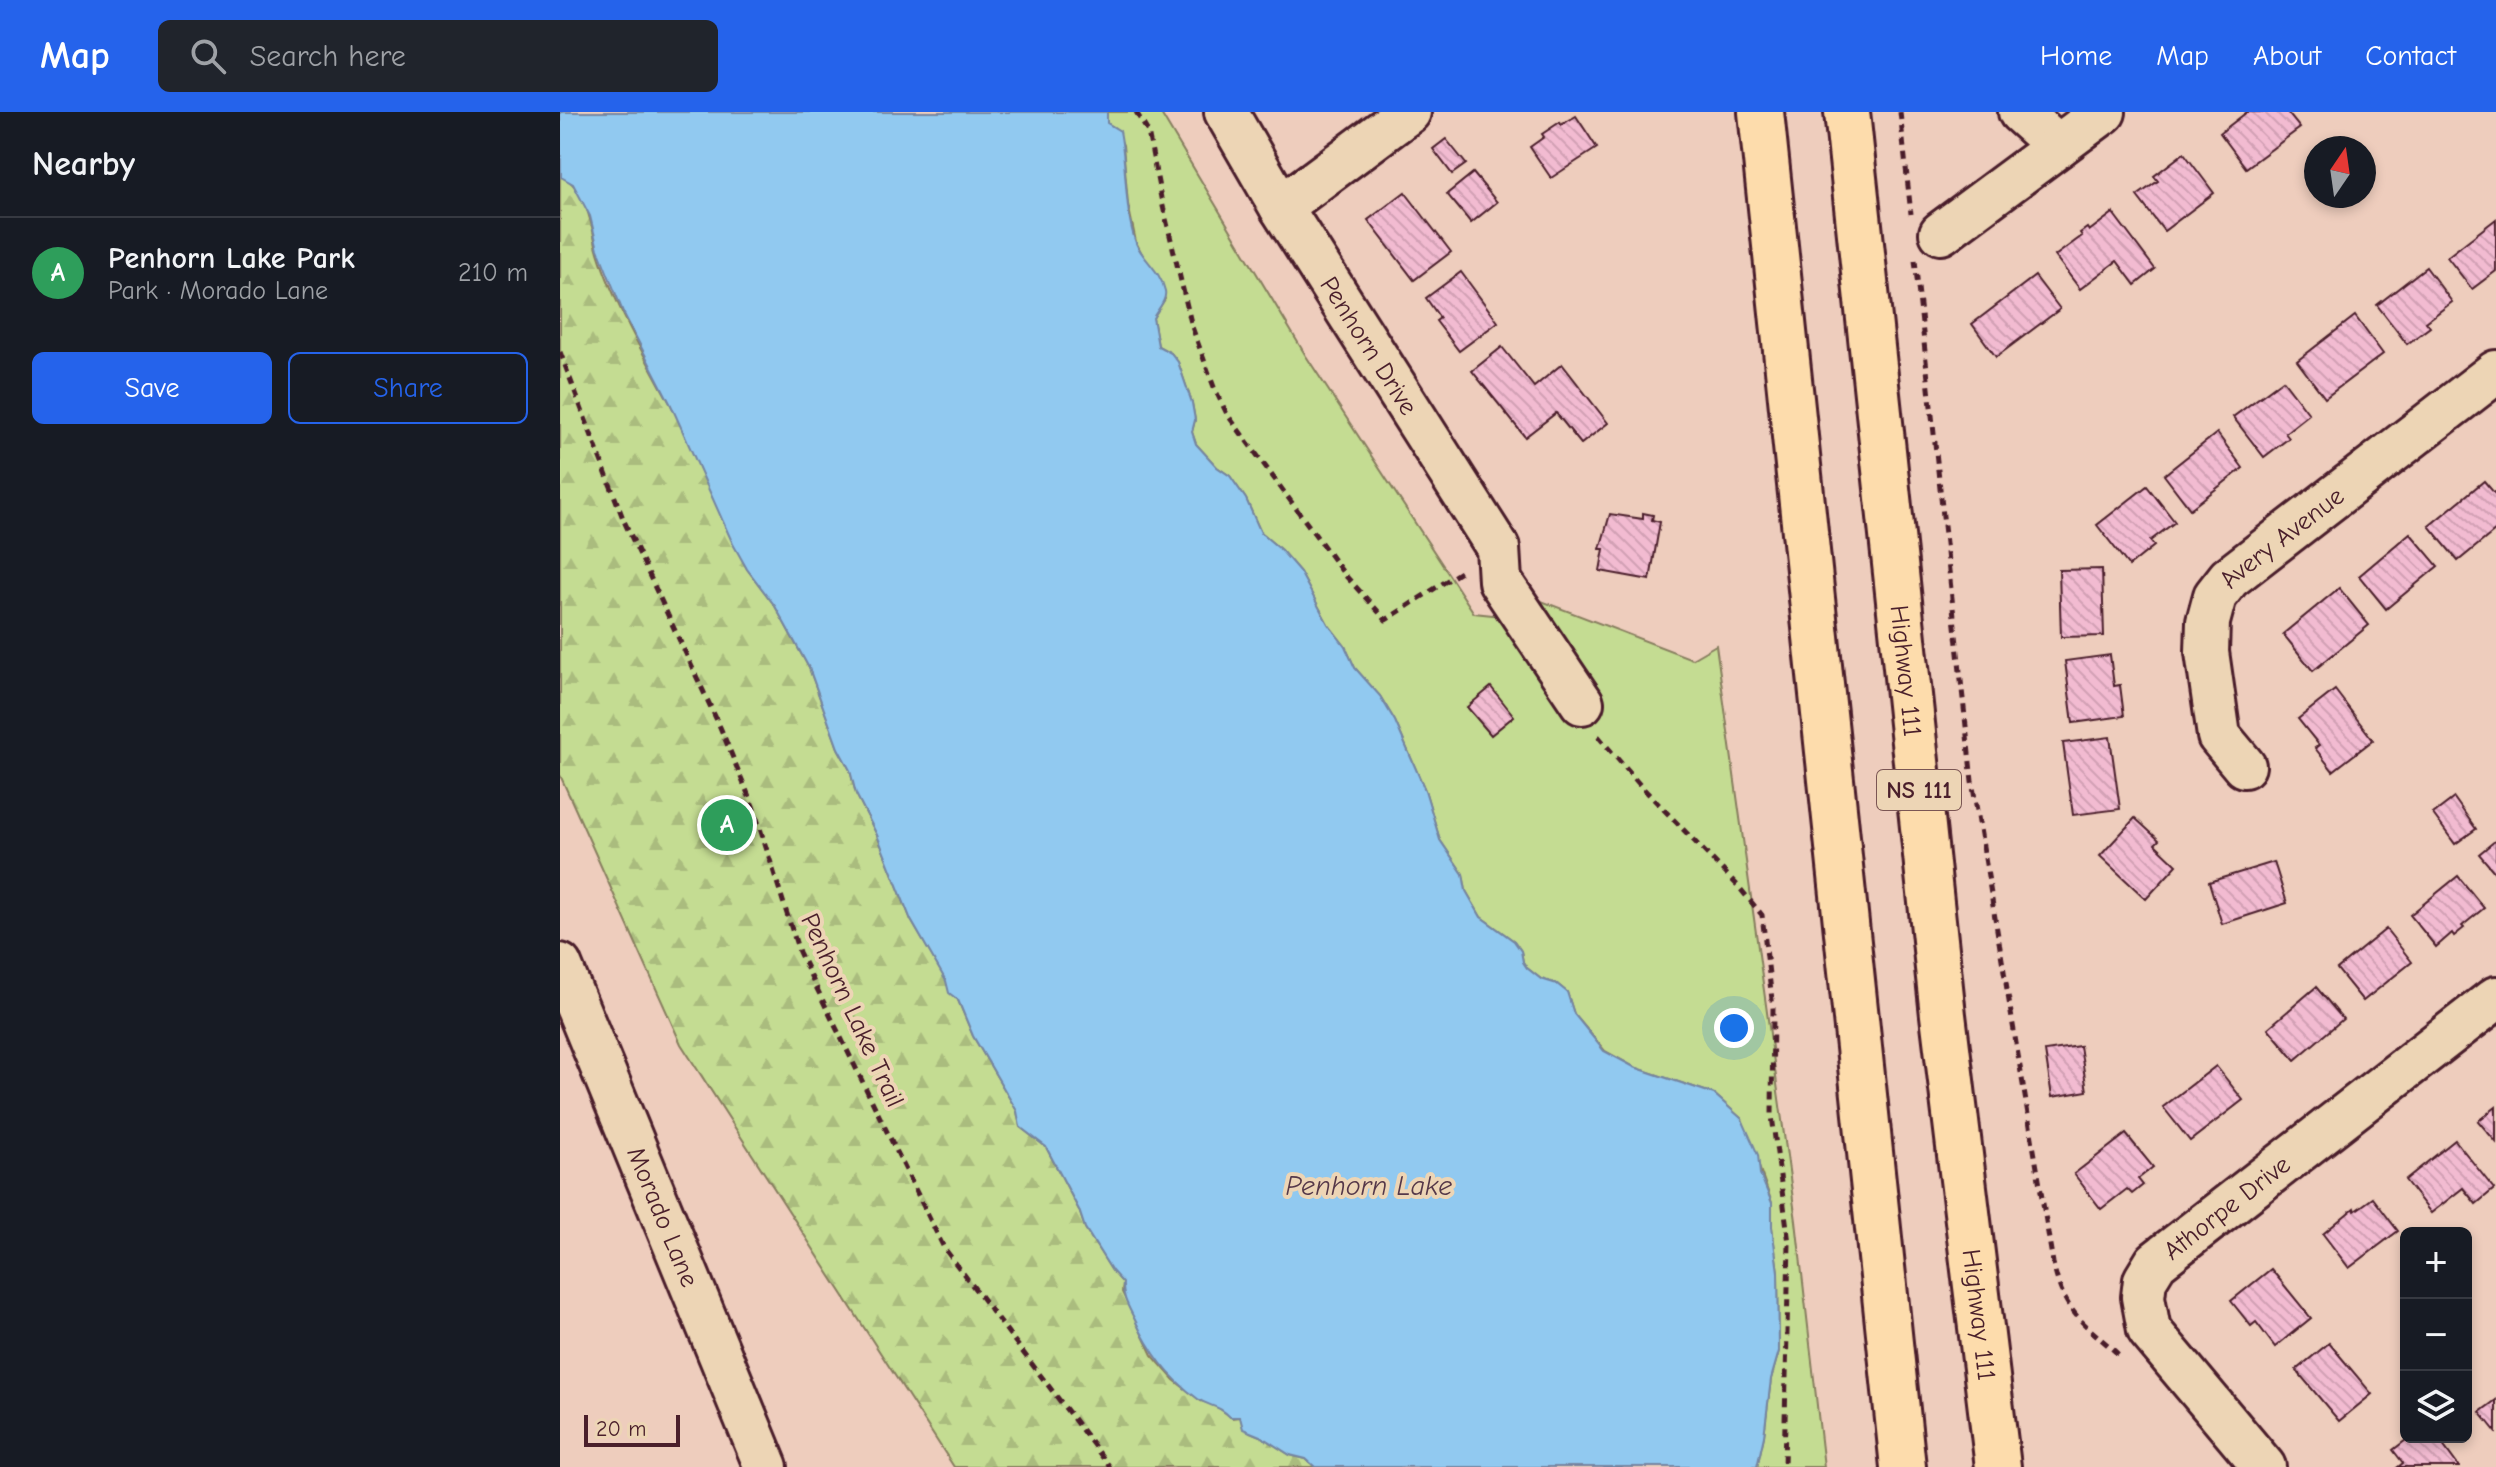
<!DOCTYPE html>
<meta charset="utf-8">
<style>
:root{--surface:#171b24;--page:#20242c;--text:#f1f3f6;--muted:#9ea1a6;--line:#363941;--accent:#2563eb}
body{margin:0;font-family:"Comic Neue",sans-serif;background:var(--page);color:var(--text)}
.controls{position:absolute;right:24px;bottom:24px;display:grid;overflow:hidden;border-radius:12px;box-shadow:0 4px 12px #0003}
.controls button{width:72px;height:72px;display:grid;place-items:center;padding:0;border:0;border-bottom:2px solid var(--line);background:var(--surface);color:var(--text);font:40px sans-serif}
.compass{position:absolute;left:1744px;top:24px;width:72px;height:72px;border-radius:50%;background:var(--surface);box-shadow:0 4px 12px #0003;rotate:13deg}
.scale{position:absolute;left:24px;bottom:20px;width:96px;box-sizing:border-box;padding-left:8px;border:4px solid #4a1f2b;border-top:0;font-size:22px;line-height:28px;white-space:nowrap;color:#4a1f2b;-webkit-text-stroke:6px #edd5b5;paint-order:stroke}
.you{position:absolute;left:1174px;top:916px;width:28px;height:28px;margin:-20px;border:6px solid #fff;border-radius:50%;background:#1a73e8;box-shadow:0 0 0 12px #1a73e833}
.badge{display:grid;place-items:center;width:52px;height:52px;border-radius:50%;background:var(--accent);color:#fff;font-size:26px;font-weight:700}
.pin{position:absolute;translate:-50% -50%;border:4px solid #fff;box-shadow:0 2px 8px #0006}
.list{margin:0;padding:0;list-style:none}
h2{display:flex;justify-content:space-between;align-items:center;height:104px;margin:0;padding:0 32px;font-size:34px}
h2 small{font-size:26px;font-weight:400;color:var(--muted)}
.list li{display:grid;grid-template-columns:52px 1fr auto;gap:24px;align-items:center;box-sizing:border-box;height:112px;padding:0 32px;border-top:2px solid var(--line)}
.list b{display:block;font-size:30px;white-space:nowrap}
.list p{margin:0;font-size:26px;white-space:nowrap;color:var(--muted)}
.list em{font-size:26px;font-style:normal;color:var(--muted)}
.actions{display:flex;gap:16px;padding:24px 32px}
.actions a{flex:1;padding:18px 0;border:2px solid var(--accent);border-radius:12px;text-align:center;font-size:28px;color:var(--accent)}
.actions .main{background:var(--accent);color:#fff}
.icon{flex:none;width:44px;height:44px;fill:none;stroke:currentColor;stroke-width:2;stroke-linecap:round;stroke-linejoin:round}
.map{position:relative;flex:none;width:1936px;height:1355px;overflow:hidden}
header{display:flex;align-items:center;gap:48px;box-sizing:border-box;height:112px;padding:0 40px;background:var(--accent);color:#fff}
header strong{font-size:38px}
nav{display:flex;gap:44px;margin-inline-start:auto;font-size:28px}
.search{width:560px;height:72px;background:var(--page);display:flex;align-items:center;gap:20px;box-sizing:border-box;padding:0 28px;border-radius:12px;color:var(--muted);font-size:30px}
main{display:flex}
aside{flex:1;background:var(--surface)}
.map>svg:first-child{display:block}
.green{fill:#c4dc92;stroke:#877e5e;stroke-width:2}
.forest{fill:url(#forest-firs);stroke:#877e5e;stroke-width:2}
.water{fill:#91c9f0;stroke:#7585a1;stroke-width:2}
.building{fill:url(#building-back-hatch);stroke:#4a1f2b;stroke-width:2}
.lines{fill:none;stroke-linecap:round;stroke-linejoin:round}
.minor-casing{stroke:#4a1f2b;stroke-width:48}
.highway-casing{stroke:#4a1f2b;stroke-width:50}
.path{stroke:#4a1f2b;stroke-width:5;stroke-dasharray:8 6;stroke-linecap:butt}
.minor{stroke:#edd5b5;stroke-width:42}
.highway{stroke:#fddcac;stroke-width:44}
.labels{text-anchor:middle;stroke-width:8;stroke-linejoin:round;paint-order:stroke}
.shield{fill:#edd5b5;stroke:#7b5654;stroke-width:2}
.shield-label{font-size:24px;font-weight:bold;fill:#4a1f2b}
.street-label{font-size:26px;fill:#4a1f2b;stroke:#edd5b5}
.water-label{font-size:28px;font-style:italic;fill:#553849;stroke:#edd5b5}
</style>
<header>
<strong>Map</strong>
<div class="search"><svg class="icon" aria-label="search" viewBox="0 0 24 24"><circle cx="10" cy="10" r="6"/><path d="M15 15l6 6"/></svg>Search here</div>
<nav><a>Home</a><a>Map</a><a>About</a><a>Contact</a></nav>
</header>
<main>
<aside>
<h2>Nearby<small></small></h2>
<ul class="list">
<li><span class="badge" style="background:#2e9e5b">A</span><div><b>Penhorn Lake Park</b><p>Park · Morado Lane</p></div><em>210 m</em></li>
</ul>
<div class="actions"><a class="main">Save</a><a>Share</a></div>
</aside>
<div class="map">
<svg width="1936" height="1355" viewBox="0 0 1936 1355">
<defs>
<pattern id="forest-firs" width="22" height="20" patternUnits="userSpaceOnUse" patternTransform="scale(2)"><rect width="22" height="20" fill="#c4dc92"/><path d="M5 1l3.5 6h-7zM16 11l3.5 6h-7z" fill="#aabc7e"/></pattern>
<pattern id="building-back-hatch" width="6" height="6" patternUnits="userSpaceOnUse" patternTransform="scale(2)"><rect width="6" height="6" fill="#f2bbd1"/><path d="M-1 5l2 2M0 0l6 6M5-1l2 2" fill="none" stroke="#d1a0b4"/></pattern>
</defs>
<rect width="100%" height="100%" fill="#eecdbd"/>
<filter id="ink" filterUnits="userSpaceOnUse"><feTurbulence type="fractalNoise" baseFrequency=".0125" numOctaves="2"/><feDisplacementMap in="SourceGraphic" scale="16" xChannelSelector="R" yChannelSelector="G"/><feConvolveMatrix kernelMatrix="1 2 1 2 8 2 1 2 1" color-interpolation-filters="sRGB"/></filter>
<g filter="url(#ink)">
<polygon class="green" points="547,0 600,0 746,244 914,501 942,504 979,488 1132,547 1156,533 1236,1109 1264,1355 1197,1355 1204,1324 1211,1267 1219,1239 1218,1160 1212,1115 1212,1091 1182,1007 1154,982 1074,955 1045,939 1014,902 1007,880 997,872 981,867 967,856 963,850 961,839 954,829 921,805 906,779 903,762 880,728 865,678 835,609 820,584 795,556 785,534 768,512 740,460 721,438 701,421 686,387 670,364 657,355 636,332 632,320 635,308 632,291 618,250 611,241 598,234 593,206 605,187 576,130 568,92 563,33 555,16 547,11"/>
<path class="forest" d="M0,61L2,65C24,73 32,113 36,133C49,183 86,247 111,293C132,331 145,372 165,409L168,420L187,457L215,494L249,556L278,636L290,658L296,682L317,723L351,808L398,888L413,924L457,999L460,1015L486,1035L519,1098L525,1116L552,1159L563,1171L562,1180L592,1243L614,1268L641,1289L655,1293L672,1306L680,1305L690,1320L700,1324L730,1343L746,1347L755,1355H394L121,932L0,663Z"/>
<path class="water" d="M0,0H547V11L560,19C567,53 564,99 576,131C583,148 601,159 605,179C607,188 597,198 593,206L598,234L611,241L618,250L632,291L635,308L632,320L636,332L657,355L670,364L686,387L701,421L721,438L740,460L768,512L785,534L795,556L820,584L835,609L865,678L880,728L903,762L906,779L921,805L954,829L961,839L963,850L967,856L981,867L997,872L1007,880L1014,902L1044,939L1074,955L1154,982L1182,1007L1198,1043L1200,1062L1212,1091V1115L1218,1160L1219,1239L1211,1267L1204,1324L1197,1355H755L746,1347L730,1343L700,1324L683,1317L680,1305H670C659,1293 650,1295 638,1287C608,1265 590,1240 574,1206C568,1194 562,1184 563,1171L552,1159L525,1116L519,1098L486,1035L460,1015L457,999L413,924L398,888L389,881L386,869L351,808L317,723L296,682L290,658L278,636L249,556L215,494L187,457L173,432L111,293L63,200L38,137L30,104L13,72L1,65Z"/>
<g class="building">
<polygon points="1687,0 1727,0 1740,16 1686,56 1660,21"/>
<polygon points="1016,4 1037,36 991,66 970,35 984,25 982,22 1000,10 1001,13"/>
<polygon points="886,27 906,52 892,62 873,37"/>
<polygon points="1624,41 1654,81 1604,119 1577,84 1598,69 1594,64"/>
<polygon points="913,61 937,90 911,111 887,82"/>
<polygon points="845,80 891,140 854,168 808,108"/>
<polygon points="1553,101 1595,157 1575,173 1557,149 1520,177 1495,144 1522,124 1520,121 1527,116 1529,119"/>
<polygon points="1936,107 1936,159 1912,177 1887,145"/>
<polygon points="1866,155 1892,190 1866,210 1870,215 1847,232 1817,193"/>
<polygon points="901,160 938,210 899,239 876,209 880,206 866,186"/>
<polygon points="1475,164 1500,197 1436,245 1412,212"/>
<polygon points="1795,204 1823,242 1765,286 1737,249"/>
<polygon points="942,235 974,275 1002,252 1048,311 1021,332 996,301 965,325 912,259"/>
<polygon points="1723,268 1749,302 1725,321 1729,326 1704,345 1673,305"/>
<polygon points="1657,321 1683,356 1630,397 1604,363"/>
<polygon points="1924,369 1936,383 1936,418 1898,449 1869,414"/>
<polygon points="1587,374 1615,410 1590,429 1594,434 1569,454 1537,413"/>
<polygon points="1083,401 1093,403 1092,408 1100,410 1090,468 1040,459 1044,437 1040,437 1050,402 1083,407"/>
<polygon points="1850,421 1878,454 1826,497 1799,464"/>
<polygon points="1542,457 1544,524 1501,525 1499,458"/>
<polygon points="1779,476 1809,513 1753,559 1723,522"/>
<polygon points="1550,543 1554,574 1560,573 1564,604 1513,611 1505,549"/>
<polygon points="931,575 954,604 931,623 907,595"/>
<polygon points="1775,578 1813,628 1773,659 1755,636 1759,633 1738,607"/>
<polygon points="1550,625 1560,697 1513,703 1503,631"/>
<polygon points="1894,686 1916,717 1895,732 1873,702"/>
<polygon points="1575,706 1599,728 1595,732 1617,753 1586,787 1540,744"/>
<polygon points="1936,728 1936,762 1919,742"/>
<polygon points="1714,750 1727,791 1662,812 1649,770"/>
<polygon points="1898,764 1924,796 1902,814 1904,816 1894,824 1892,821 1876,835 1850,803"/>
<polygon points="1826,817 1852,850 1803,889 1777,857"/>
<polygon points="1756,875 1783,907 1735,948 1708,916"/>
<polygon points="1520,934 1527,979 1492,985 1485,939"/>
<polygon points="1656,954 1683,988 1630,1029 1603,995"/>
<polygon points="1936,995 1936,1030 1918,1009"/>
<polygon points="1566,1022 1593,1055 1578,1067 1583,1073 1572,1082 1567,1077 1541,1097 1514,1062"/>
<polygon points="1895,1028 1934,1077 1916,1092 1903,1076 1871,1101 1845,1068"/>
<polygon points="1813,1086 1838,1119 1789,1156 1763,1122 1794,1096 1795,1099"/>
<polygon points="1711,1157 1751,1206 1715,1235 1696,1210 1691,1214 1671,1189"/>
<polygon points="1769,1231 1812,1282 1779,1309 1736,1258"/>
<polygon points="1936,1288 1936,1320 1920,1300"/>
<polygon points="1850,1325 1877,1325 1899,1355 1838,1355 1843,1351 1833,1338"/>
</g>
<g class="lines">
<defs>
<g id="minor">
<path id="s1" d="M666,0L721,95L938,436L940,469L1022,591"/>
<polyline points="1460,0 1498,34"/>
<polyline points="721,95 849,0"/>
<polyline points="1381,121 1544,0"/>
<path id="s2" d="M1684,654L1659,624L1647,540L1648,510L1655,484L1669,466L1936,260"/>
<path id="s3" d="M0,853L206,1355"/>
<path id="s4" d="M1704,1355L1589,1218L1583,1185L1585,1168L1596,1150L1936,886"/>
</g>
<g id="highway">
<polyline points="1201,0 1343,1355"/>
<path id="s5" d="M1287,0L1383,903L1438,1355"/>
</g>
</defs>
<use href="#minor" class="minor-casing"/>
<use href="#highway" class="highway-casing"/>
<g class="path">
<polyline points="576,0 588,20 601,86 632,215 654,275 667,302 784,462 826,508 905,457"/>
<polyline points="1340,0 1351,102"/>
<path d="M1355,148L1412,669L1493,1151C1504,1202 1523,1210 1559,1243"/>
<polyline points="0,240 64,409 160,615 193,694 239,840 384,1136 550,1355"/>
<polyline points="1038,624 1080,673 1178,774 1202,803 1213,896 1212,1004 1229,1131 1224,1355"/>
</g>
<use href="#minor" class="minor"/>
<use href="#highway" class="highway"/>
</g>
</g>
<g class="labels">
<rect class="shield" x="1317" y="658" width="84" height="40" rx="6"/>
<g class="shield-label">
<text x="1359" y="686">NS 111</text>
</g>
<g class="street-label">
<text dy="9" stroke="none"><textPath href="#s1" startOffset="274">Penhorn Drive</textPath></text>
<text dy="9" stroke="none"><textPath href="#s2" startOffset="270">Avery Avenue</textPath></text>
<text dy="9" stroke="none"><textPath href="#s5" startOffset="562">Highway 111</textPath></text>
<text transform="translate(293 898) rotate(65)" y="9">Penhorn Lake Trail</text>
<text dy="9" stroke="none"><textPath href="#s4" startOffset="340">Athorpe Drive</textPath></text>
<text dy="9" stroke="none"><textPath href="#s3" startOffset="272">Morado Lane</textPath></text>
<text dy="9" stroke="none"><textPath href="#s5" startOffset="1210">Highway 111</textPath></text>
</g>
<g class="water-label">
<text x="809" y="1083">Penhorn Lake</text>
</g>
</g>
</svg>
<div class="controls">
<button>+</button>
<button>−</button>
<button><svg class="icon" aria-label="layers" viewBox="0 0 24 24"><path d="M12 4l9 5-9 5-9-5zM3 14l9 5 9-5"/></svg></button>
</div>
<svg class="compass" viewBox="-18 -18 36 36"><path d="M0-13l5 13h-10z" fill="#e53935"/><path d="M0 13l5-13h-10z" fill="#9ea1a6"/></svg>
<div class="scale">20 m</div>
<div class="you"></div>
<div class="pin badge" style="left:167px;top:713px;background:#2e9e5b">A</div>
</div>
</main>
